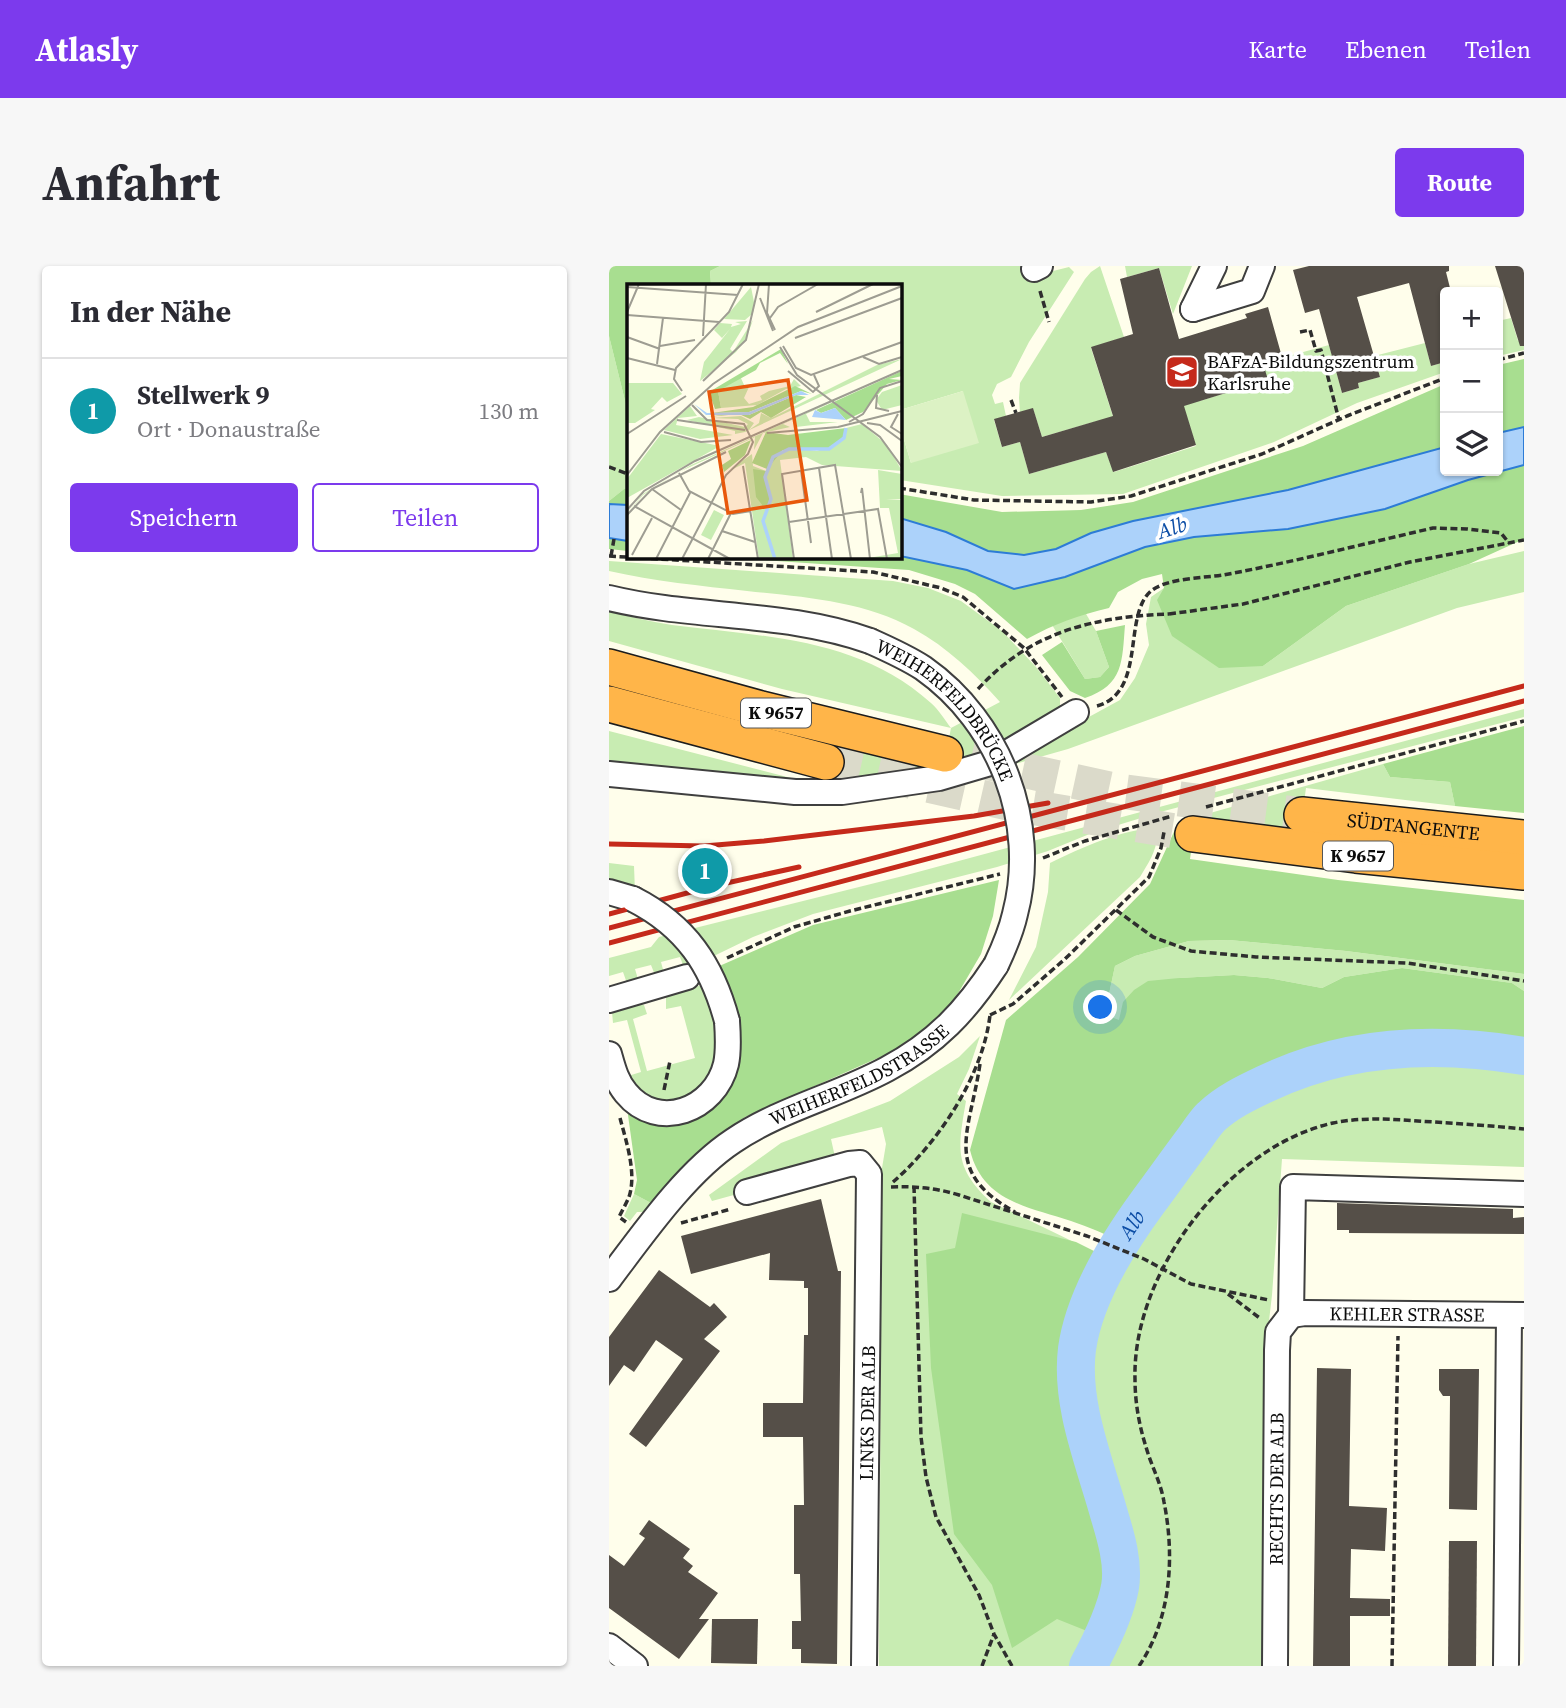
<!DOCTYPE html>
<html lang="de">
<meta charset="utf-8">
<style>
:root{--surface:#fff;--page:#f7f7f7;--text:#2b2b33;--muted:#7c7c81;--line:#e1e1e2;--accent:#7c3aed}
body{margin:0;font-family:"Source Serif 4",serif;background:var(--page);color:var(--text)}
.controls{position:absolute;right:21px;top:21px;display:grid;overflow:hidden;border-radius:7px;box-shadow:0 2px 5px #0004}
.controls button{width:63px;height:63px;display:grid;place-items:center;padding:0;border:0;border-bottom:2px solid var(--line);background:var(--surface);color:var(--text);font:35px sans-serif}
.you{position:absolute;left:492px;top:742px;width:24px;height:24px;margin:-18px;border:5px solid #fff;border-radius:50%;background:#1a73e8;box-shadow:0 0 0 10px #1a73e833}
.badge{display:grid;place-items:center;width:46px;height:46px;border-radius:50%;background:var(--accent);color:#fff;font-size:23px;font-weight:700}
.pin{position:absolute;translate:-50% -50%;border:4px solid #fff;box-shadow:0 2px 7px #0006}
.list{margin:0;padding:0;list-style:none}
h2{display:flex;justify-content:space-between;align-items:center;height:91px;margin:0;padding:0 28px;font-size:30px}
h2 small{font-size:23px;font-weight:400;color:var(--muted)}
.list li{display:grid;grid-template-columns:46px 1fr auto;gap:21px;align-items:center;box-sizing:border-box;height:105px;padding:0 28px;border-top:2px solid var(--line)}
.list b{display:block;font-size:26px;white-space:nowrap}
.list p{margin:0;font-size:23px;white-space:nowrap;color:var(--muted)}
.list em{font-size:23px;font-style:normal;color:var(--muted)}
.actions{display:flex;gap:14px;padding:21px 28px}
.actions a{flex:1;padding:16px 0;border:2px solid var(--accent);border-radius:7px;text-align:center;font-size:24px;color:var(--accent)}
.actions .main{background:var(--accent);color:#fff}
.icon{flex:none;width:38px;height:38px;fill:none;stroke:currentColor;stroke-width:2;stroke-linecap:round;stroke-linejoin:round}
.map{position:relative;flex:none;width:915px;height:1400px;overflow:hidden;border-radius:7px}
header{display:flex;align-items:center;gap:42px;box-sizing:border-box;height:98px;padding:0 35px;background:var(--accent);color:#fff}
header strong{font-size:33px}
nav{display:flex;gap:38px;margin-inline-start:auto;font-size:24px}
.intro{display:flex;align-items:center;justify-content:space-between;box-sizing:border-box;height:168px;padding:0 42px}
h1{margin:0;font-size:49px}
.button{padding:18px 32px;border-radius:7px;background:var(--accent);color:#fff;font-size:24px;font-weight:700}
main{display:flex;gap:42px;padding:0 42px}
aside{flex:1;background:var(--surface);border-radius:7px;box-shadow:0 2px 5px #0004}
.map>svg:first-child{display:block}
.green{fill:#c8ecb2}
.forest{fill:#a8de90}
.pitch{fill:#dcf2c4}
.water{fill:#acd2fa;stroke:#2d7cd6;stroke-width:2}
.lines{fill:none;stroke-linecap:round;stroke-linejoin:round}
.river{stroke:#acd2fa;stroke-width:38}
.building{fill:#554f48}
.highway-tunnel{stroke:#dbdaca;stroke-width:35;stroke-dasharray:35 18;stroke-linecap:butt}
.minor-casing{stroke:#3f3f3f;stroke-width:28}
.highway-casing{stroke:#1d1d1d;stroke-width:38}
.path{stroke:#2e2e2e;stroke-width:3.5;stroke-dasharray:7 3.5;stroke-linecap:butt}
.minor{stroke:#fff;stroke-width:24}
.highway{stroke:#ffb549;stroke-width:35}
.rail{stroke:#c52a1b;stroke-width:5}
.minor-bridge-casing{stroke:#3f3f3f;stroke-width:28;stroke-linecap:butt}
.path-bridge{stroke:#2e2e2e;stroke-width:3.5;stroke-dasharray:7 3.5;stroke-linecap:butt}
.minor-bridge{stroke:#fff;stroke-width:24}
.labels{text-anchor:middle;stroke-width:7;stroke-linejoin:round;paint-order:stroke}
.shield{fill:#fff;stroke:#555;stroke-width:2}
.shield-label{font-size:18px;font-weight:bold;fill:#0c0c0c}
.poi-label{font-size:19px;fill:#0c0c0c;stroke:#fff;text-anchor:start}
.street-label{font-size:19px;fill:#0c0c0c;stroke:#fff}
.water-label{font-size:21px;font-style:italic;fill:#0d4ea6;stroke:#fff}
.inset-river{fill:none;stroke:#acd2fa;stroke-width:3.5}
.inset-road{fill:none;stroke:#9e9d92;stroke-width:2}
.view{fill:#e8590c;fill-opacity:0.15;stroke:#e8590c;stroke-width:3.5}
.inset-edge{fill:none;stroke:#0c0c0c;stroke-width:3.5}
</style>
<header>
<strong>Atlasly</strong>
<nav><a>Karte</a><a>Ebenen</a><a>Teilen</a></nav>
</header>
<div class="intro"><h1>Anfahrt</h1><a class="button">Route</a></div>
<main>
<aside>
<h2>In der Nähe<small></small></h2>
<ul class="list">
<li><span class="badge" style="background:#0f9aa8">1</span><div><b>Stellwerk 9</b><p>Ort · Donaustraße</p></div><em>130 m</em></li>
</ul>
<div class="actions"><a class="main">Speichern</a><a>Teilen</a></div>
</aside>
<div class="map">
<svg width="915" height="1400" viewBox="0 0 915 1400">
<rect width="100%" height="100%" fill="#fffeeb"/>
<g class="green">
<polygon points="111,0 413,0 416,12 460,1 465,6 420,76 402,111 388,118 383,129 386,138 394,136 397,150 385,154 393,181 411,176 420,208 497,186 505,206 587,180 572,133 591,135 658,114 654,97 720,79 733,127 750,122 749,117 771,111 765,90 816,77 822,100 836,96 836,106 748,137 665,176 514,228 393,230 291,214 291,160 302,197 354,125 291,144 290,19 102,19 101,5"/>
<polygon points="491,0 515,71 482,82 508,163 488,155 433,171 424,143 411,146 410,132 411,117 476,13 482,6"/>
<polygon points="516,0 583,0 564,48 550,2 518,11"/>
<polygon points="902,52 909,75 915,74 915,84 889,90 889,55"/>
<polygon points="0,70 19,147 19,222 15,223 0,235"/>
<polygon points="915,285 915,326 848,342 459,483 331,519 434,476 511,434 526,412 540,379 537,358 542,331 555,322 654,400 737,340 860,298"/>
<path d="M0,295L284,315L319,322L352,335L393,365L427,401L451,432V444L440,456L352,501L261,516L212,520L221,479L334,504L342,462L173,423L0,375V346C21,350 42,356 63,359C156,371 248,371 322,437C330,444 336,454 342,462L391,436C366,408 338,381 305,363C255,335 194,331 138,325C92,320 45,315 0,305Z"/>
<polygon points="466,329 487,365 500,401 491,411 476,413 437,349"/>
<polygon points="915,443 915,451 555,545 483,567 439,585 388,601 204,648 144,671 76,704 71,691 52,696 56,711 48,714 42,699 26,703 31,720 20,723 14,706 0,710 0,692 42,681 50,671 294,610"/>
<polygon points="0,465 182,512 179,521 0,502"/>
<polygon points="774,498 781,511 841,516 846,540 697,522 691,566 587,551"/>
<path d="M547,562C551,581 540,596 531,611L400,734L427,681L439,626L441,597C474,581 511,564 547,562Z"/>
<polygon points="0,597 25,600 26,626 0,634"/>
<polygon points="620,674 737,685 915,708 915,725 903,717 793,702 735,711 713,722 659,712 625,709 570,712 510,755 502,752 497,742 506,700 526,690 580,675"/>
<polygon points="96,718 111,772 101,813 71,838 32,832 19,810 32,806 18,754 4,757 3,746 5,743 30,737 35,739 38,748 24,753 38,805 86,792 72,740 57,743 57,730"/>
<path d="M371,770L360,803L348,828L357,835C349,882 344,901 382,936L502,994C525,955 550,919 578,883C586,873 594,859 604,850C621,835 639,826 659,817C738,779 829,776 915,790V901L673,893L663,1029L655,1098L658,1216L656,1400H270L273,902L277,878L273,861L222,873L226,891L130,917L132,927L103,935L100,929L172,877L281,835L350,791Z"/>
<polygon points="25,928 42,937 35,946 28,946 21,955 15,950"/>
</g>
<g class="forest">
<polygon points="0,0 111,0 101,5 102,19 19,19 19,147 0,70"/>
<polygon points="915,93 915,161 889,167 889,99"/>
<polygon points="836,118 836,181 679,224 524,255 482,267 447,283 415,289 379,285 337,266 291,252 290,228 393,246 472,244 524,236 694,180"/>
<path d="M915,199V273L860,298L737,340L654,400L610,402L563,370L548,334L555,322L553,308L533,313L509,326L500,342C470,349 445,358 418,373L366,328L346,318L300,304L108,291L291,290L358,304L405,322L456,311L536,281L585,271L679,263L776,243L859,214Z"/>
<polygon points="19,222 19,239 0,238 0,235 15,223"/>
<polygon points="0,272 19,275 19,285 0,283"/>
<path d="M516,359C513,395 515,419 476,432L461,425L433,389L453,376L476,413L491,411L500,401L487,365Z"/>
<polygon points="915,460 915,547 846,540 841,516 781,511 774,498"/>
<path d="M587,551L581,593L729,614L915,634V708L737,685L620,674L580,675L526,690L506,700L497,742L502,751L510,754L514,736L525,724L539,715L570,712L625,709L659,712L713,722L735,711L793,702L903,717L915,725V790C829,776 738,779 659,817C639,826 620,835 604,850C594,859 586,873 578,884C555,914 532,943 513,976C496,968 480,961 462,955C419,941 373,935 361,884L397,754L469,691L541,618L569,557Z"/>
<polygon points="390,614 384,650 372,688 344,736 321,759 296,780 136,851 91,885 42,937 25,928 28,914 18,842 39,850 109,829 108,701 204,659"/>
<path d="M353,947L467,976L503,994C448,1081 470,1140 496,1231C502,1254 512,1280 511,1304C510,1329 502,1349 493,1371L448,1353L403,1382L383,1319L345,1268L322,1102L317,988L346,982Z"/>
</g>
<polygon class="pitch" points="354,125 370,177 302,197 291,160 291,144"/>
<g class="water">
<polygon points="915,161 915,199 859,214 776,243 679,263 585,271 536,281 456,311 405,323 358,304 291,290 291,252 337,266 379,285 415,289 447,283 482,267 524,255 679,224 836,181 836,205 889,205 889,167"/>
<polygon points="0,238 19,239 19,275 0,272"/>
</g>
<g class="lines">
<path class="river" id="s1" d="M479,1400C492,1376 506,1348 511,1321C515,1298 507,1271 500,1248C486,1197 461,1138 468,1083C475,1032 509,977 539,936C554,916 568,896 583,876C589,868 595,858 602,851C618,836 637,827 656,818C737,779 827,775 915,790"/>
</g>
<g class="building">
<polygon points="700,0 840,0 840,5 837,6 842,26 836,26 836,96 822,100 800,17 748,31 771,111 749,117 750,122 733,127 710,43 696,47 684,4"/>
<polygon points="886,0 915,0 915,80 911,80"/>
<polygon points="550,2 570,73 638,52 636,48 659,41 673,91 654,97 659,114 575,140 587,179 504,206 497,186 420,208 411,176 393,181 385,153 424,142 433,171 504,150 482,81 524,68 511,13"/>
<polygon points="212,933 229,1005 232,1005 228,1398 192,1397 192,1383 183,1383 183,1355 192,1355 191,1308 185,1308 185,1239 195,1239 194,1171 154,1171 154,1137 194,1137 195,1069 199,1069 199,1022 195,1022 195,1015 160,1014 161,987 82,1008 72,970"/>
<polygon points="728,937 904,943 904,952 915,951 915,968 740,967 740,964 728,964"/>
<polygon points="50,1004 101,1041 105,1037 118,1051 95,1073 111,1085 37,1181 20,1168 74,1093 47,1074 25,1106 15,1099 0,1120 0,1071"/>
<polygon points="708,1102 742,1103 740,1240 778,1242 776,1285 742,1283 741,1332 781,1333 781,1350 741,1350 741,1400 704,1400"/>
<polygon points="830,1103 870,1103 868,1244 840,1243 841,1130 834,1130 830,1124"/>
<polygon points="40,1254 81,1283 74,1292 84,1300 79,1306 109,1327 90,1353 100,1353 70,1393 0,1342 0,1289 15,1300 36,1272 30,1268"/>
<polygon points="840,1275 868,1275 867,1400 839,1400"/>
<polygon points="103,1353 149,1353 148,1398 102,1397"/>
</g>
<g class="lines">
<g class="highway-tunnel">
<polyline points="362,493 510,525 693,549"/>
<polyline points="217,496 403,538 584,568"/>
</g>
<defs>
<g id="minor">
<polyline points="425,3 431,0"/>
<polyline points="584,43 643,25 653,0"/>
<polyline points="584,43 605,0"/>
<path d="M0,332C86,353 177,345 261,375"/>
<polyline points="0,508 186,526 233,526 330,512 381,497 467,446"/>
<polyline points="0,626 24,633"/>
<polyline points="0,734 78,711"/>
<path d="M0,788C4,802 7,815 17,827C49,866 106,844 117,798C120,784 119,769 118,755"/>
<polyline points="138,926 240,898 251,897 260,908 255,1400"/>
<path id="s2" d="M0,1013C34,968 77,906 124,875C171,843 228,830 278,803C327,777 357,745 387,699"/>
<polyline points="682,1049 684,921 915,928"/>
<path id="s3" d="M682,1049L696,1047L915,1049"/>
<polyline points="0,1380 26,1400"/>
<path id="s4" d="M666,1400L668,1084L669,1066L682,1049"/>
<polyline points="897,1400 900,1049"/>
</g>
<g id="highway">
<polyline points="0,401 152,443 336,488"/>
<polyline points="0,438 217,496"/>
<path id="s5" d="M693,549L915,572"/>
<polyline points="584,568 747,589 915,606"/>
</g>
</defs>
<use href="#minor" class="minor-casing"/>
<use href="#highway" class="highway-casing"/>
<g class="path">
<polyline points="431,25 440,56"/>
<polyline points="691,66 701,64 707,85 712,84 730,154"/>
<polyline points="889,94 915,87"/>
<polyline points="402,134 407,147"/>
<polyline points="0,201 19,208"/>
<polyline points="290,222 365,234 482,236 522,230 653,188 738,150 836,112"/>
<polyline points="0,290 264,306 332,322 354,331 415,382 453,431"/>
<polyline points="2,290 5,273"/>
<polyline points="560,348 634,338 801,296 915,274"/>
<path d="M488,440C538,426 513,350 542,325C558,312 594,312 614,309C685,296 754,278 824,262L858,263L892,267L900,277"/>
<polyline points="597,541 915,455"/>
<polyline points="434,592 476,575 563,550"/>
<polyline points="507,644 544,671 582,685 647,691 798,697 915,715"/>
<polyline points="118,692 185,661 241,645 391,608"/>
<polyline points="381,749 404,738 456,693 540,611 552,582 555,566"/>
<path d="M371,798C361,866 332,905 406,946"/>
<polyline points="55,824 61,795"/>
<path d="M11,852C17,875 28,907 20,931C17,938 13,945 10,951L17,956"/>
<path d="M284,916C329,877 374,810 381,749"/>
<polyline points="305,920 312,1171 317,1211 327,1251 370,1329 385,1368 403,1400"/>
<path d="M282,921C306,920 327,922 350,929L478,970L535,993L582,1018L660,1034"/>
<polyline points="72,957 122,943"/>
<polyline points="619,1028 652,1053"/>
<polyline points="373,1400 385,1368"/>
<path d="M530,1400C562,1353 566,1291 555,1236C552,1217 542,1199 537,1181C530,1159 526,1136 526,1113C523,1006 620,880 724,857C758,850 791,854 825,856C855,858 885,860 915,863"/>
<polyline points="783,1400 789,1070"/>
</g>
<use href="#minor" class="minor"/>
<use href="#highway" class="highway"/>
<g class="rail">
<polyline points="0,578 95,580 155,575 365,550 439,537"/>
<polyline points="0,648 104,620 190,601"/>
<polyline points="0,662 915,420"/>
<polyline points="0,677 915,435"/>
</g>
<defs>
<g id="minor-bridge">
<path id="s6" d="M261,375C279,383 297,391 314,402C391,456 430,557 406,648C402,666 395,682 387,699"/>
<path d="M24,633C77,660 103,699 118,755"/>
</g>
</defs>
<use href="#minor-bridge" class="minor-bridge-casing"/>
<path class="path-bridge" d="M369,423C422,365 485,351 560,348"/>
<use href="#minor-bridge" class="minor-bridge"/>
</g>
<defs>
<symbol id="university-square" viewBox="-11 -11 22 22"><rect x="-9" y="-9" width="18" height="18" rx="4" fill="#c52a1b" stroke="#fff"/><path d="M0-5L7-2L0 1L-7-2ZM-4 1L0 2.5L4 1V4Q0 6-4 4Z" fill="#fff"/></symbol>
</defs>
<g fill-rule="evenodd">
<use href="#university-square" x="554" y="87" width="38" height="38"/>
</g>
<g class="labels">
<g class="shield">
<rect x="132" y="432.5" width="70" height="29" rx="5"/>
<rect x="714" y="575.5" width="70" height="29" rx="5"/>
</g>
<g class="shield-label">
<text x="167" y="453">K 9657</text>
<text x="749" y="596">K 9657</text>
</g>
<g class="poi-label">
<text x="598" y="102">BAFzA-Bildungszentrum<tspan x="598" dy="22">Karlsruhe</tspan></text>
</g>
<g class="street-label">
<text dy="7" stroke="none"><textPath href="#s6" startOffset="105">WEIHERFELDBRÜCKE</textPath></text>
<text dy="7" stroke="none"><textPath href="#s5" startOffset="112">SÜDTANGENTE</textPath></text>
<text dy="7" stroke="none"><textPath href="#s2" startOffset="329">WEIHERFELDSTRASSE</textPath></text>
<text dy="7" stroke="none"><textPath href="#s3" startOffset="116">KEHLER STRASSE</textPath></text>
<text transform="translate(258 1147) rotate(-89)" y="7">LINKS DER ALB</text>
<text dy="7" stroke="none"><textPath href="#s4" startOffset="177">RECHTS DER ALB</textPath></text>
</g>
<g class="water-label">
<text transform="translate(563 262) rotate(-18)" y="7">Alb</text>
<text dy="7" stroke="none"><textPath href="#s1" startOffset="466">Alb</textPath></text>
</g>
</g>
<g transform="translate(18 18)">
<rect width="275" height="275" fill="#fffeeb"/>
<path d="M124,3L127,18V25L124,36L125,30L118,36L97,35ZM126,36L119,55L109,68L73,97L77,78L103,45L95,54L87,46L93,39L105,40L104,43L114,40L108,38L120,37L103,65L106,68ZM275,75L118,148L108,150V147L60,136L72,133L118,143L121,140L111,135L84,134L114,132L127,139L122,146L132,139L134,129L144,134L250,81ZM113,92L118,103H122L117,114L122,120L135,116L133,112L142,107L163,102L167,95L174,102L159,105L130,121L94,124L91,107ZM253,96L179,130L183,138H211L169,143L167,135L156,140L163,143L136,149L127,166L128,153L52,188L16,211L0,230L16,210L64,181ZM0,99H46L55,110L40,118L35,113L24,125L28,126L8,139H0ZM275,101V121L255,126L249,116L255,108ZM63,122L70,132L51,134L49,141L106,151L73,155L37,146ZM235,140L260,161L275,187L195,181L179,173L153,176L166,275H132L118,179L106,185L109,181L125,170L126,182L139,187L152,168L169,164L190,167L212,159L219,144ZM214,146L216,148L214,153L198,161L160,158L135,165L141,158L191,154L196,159ZM34,150L93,162L0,214V195ZM251,186L275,190V215H259L275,216V274L235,275L271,269L262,224H253ZM87,226L97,231L84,256L74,251Z" fill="#c8ecb2"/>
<path d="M154,65L161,80L153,69L133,79L129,86L91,107L94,124L88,125L82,108ZM275,87V92L262,95L275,96L260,100L236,128L219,136L208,124L194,129L189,126ZM168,102L185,110L174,107L122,128L85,129L126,123ZM169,111L179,113L144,134L134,128L123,135L112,130L80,133L109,129L122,131ZM219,144L217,154L202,165L156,166L140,185L125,179L139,148L161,151ZM124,156L118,171L97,188L95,181L104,175L101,167ZM126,185L139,187L143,220L136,222L129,213Z" fill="#a8de90"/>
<path d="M174,107L182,111H169L122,131H79L67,120L80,129L122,128ZM208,124L219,136L185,133L188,126L194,129Z" fill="#acd2fa"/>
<path class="inset-river" d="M148,275L136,237L144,215L138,193L146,173L162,165H202L217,154L219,144"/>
<path class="inset-road" d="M142,0L140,29L148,46M0,3L111,11M133,14L146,47M0,28L12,0M189,28L246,0M0,31L92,38M143,34L151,23L191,0M76,52L79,0M0,53L33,65M168,54L275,14M33,62L68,56M156,62L169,84L184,91L275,58M153,63L170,91L253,153L275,183M236,73L252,80L275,73M0,74L48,86M30,80L36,34M161,87L186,108L192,102L187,91M76,97L119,56L132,0M55,107L47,95L49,84L102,28L116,0M250,111L249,124L262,127M271,130L264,143L275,150M50,136L118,146M222,138L236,130L253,104L275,97M240,139L253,141L275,157M37,148L74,158L104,156M140,149L211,143L275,127M0,150L59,112M116,182L131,275M192,184L205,275M174,186L184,259M52,189L62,207L106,230L124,227M0,191L33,148L86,100L171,43L275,2M25,205L54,226M234,209L235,204L243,275M7,222L103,275M0,226L17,207L68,177L275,86M0,231L25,205L99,168M162,238L251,225L260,275M95,247L128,258M5,271L25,234M29,275L64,207M55,275L99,191L121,170L126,158L117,140L80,136L65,121M81,275L104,229M167,275L155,190L208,181L224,275"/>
<path class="view" d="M161,96L180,216L101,229L82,108Z"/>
<rect width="275" height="275" class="inset-edge"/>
</g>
</svg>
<div class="controls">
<button>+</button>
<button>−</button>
<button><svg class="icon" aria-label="layers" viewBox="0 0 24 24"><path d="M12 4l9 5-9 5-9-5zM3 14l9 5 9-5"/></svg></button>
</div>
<div class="you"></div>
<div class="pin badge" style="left:96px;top:605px;background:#0f9aa8">1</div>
</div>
</main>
